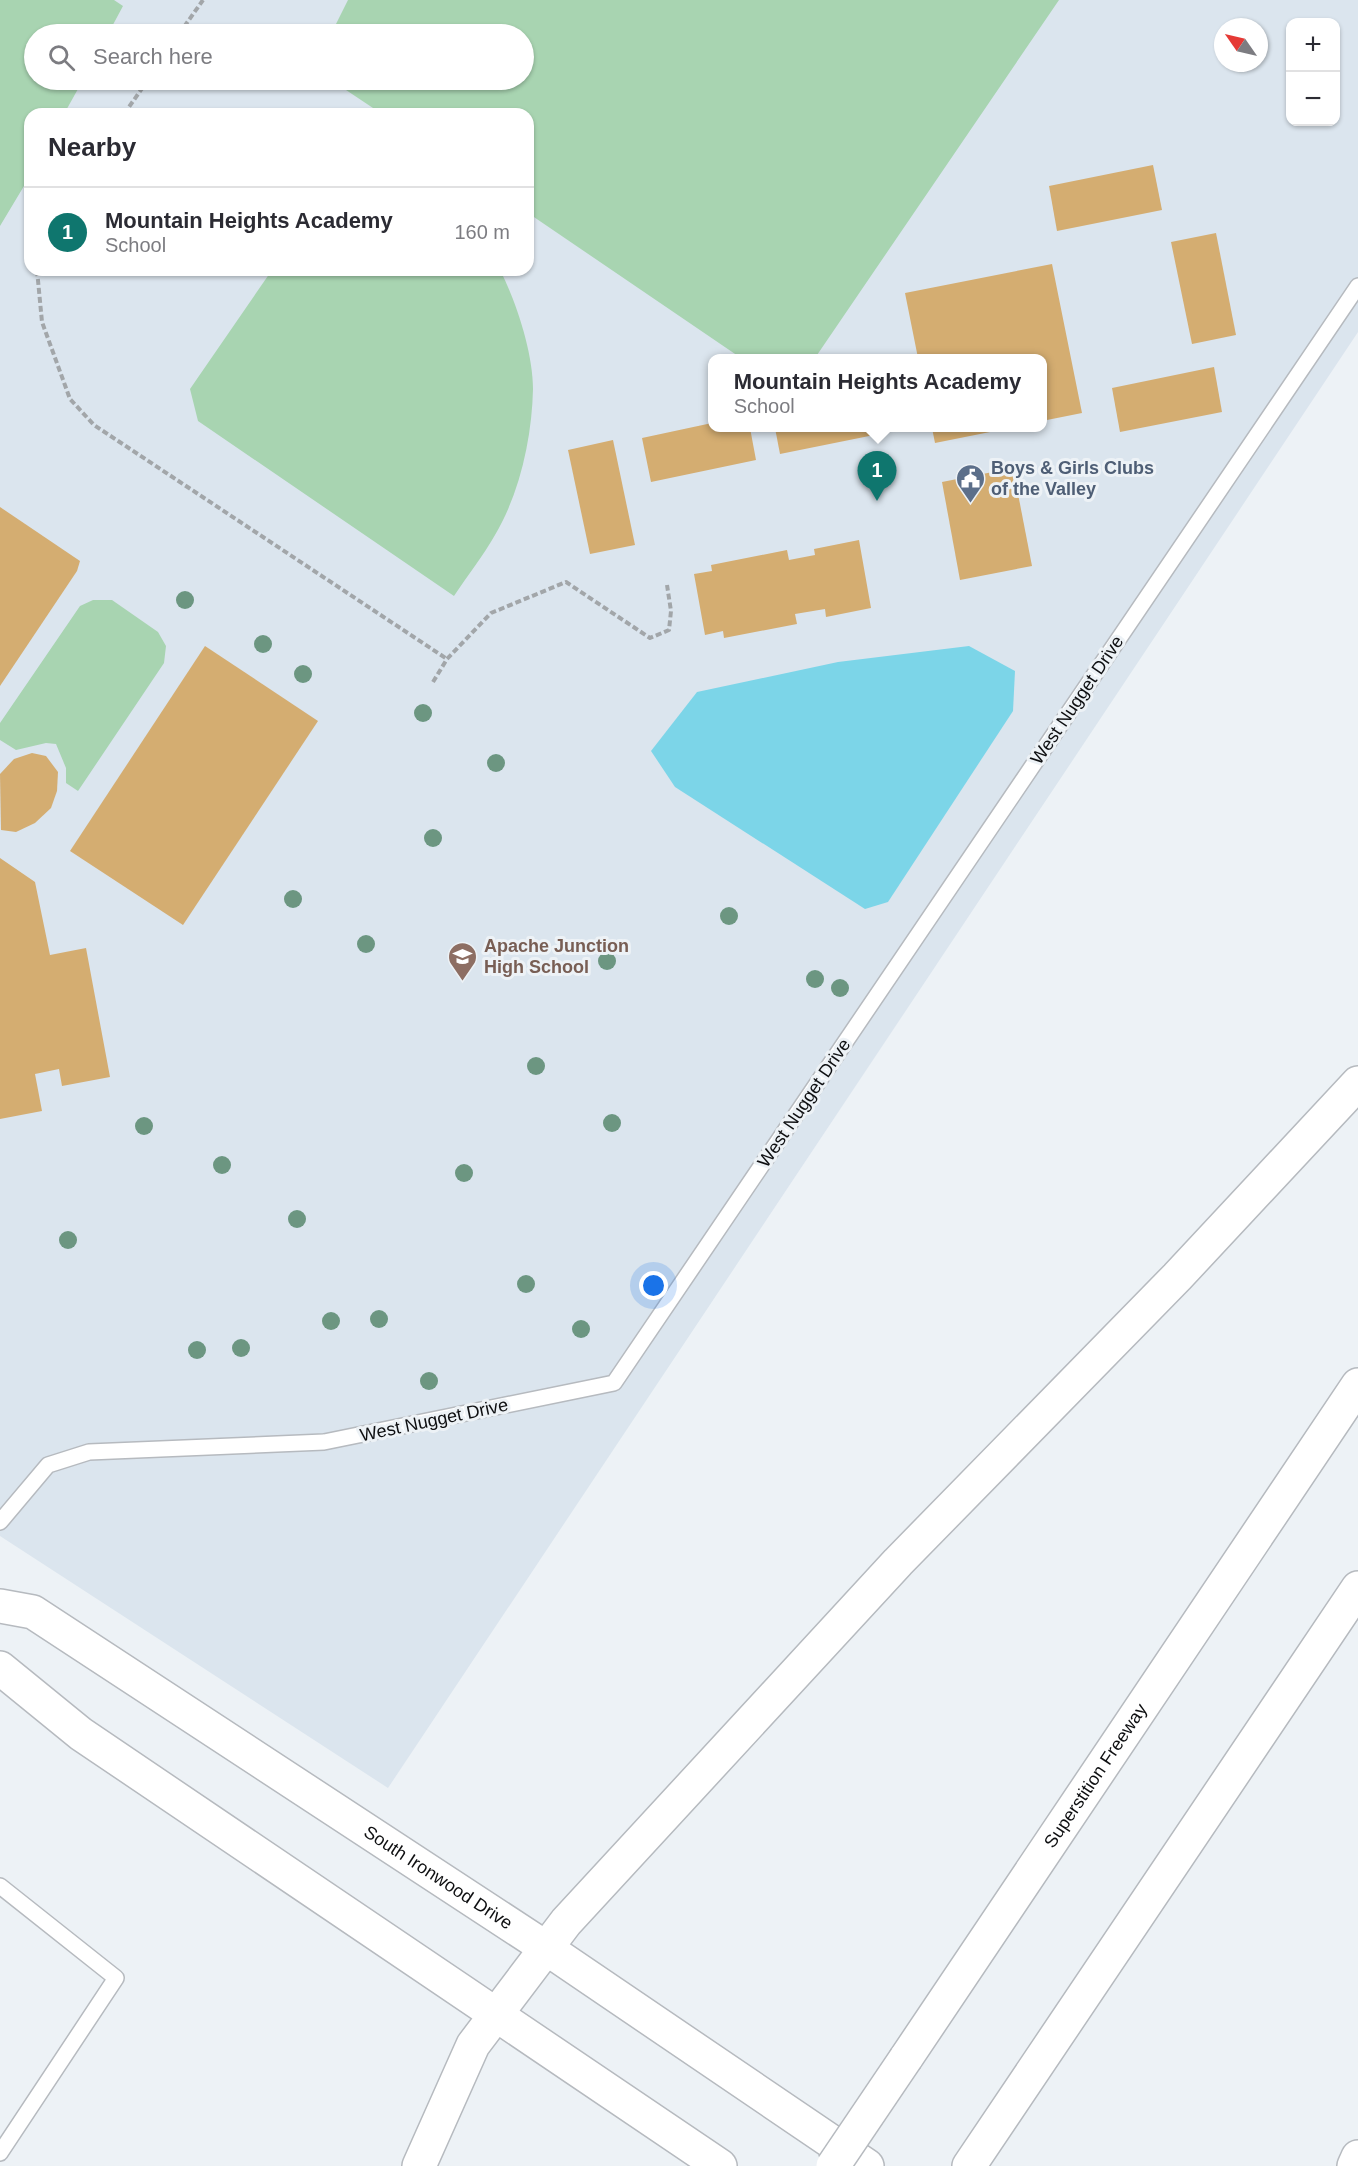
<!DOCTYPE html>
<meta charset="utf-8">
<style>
:root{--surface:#fff;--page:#f7f7f7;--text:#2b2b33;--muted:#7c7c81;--line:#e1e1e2;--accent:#0f766e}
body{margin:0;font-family:Arial,sans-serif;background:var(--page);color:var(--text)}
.controls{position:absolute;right:18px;top:18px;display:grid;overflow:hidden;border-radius:12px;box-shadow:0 2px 4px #0004}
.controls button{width:54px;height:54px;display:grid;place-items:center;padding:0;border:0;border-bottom:2px solid var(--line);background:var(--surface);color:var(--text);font:30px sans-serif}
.compass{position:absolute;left:1214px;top:18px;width:54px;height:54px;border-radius:50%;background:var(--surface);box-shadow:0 2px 4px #0004;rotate:304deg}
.you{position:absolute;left:654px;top:1286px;width:21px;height:21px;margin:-15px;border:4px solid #fff;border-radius:50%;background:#1a73e8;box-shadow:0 0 0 9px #1a73e833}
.badge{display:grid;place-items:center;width:39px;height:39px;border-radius:50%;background:var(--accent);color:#fff;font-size:20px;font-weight:700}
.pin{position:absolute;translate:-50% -50px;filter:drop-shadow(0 2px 3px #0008)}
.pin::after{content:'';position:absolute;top:32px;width:21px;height:18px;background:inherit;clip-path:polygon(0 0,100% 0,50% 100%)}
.popup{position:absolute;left:708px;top:354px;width:339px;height:78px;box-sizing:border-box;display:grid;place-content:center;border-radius:12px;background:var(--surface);filter:drop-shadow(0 2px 4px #0005);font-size:20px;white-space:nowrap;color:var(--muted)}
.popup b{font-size:22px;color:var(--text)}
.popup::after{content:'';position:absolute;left:50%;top:100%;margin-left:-12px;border:12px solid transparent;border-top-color:var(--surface)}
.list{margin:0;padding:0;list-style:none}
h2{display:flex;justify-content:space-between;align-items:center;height:78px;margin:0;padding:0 24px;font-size:26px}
h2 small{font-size:20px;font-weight:400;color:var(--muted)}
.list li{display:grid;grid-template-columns:39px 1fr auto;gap:18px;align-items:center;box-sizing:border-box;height:90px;padding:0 24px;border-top:2px solid var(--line)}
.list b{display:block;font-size:22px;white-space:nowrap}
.list p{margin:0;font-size:20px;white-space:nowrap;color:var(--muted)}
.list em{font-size:20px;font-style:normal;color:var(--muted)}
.icon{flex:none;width:33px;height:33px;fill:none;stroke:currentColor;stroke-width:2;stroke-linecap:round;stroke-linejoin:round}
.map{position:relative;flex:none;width:1358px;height:2166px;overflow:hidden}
.search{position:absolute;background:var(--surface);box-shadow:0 2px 4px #0004;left:24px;top:24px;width:510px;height:66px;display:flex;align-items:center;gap:15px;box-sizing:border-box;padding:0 21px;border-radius:33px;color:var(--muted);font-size:22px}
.panel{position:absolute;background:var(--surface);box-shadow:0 2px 4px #0004;left:24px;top:108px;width:510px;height:168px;border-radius:18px}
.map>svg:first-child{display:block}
.built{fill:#dbe5ee;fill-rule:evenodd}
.green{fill:#a8d4b1}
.water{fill:#7cd5e8}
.building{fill:#d4ad71}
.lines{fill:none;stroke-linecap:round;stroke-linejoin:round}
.lane-casing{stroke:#b6babf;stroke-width:18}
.primary-casing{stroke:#b6babf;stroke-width:36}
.highway-casing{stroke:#b6babf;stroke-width:36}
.path{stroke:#a2a6a9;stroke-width:4;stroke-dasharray:6 3;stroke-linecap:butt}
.lane{stroke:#fff;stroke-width:15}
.primary{stroke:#fff;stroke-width:33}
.highway{stroke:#fff;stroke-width:33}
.highway-bridge-casing{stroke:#b6babf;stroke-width:36;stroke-linecap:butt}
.highway-bridge{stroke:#fff;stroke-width:33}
.tree{fill:#6c9681}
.labels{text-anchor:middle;stroke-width:6;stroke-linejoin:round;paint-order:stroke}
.service-label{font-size:18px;font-weight:bold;fill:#4e5e75;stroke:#edf2f6;text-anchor:start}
.street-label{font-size:18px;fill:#0e0f11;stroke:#edf2f6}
.education-label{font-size:18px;font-weight:bold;fill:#785e54;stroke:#edf2f6;text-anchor:start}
</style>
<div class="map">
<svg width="1358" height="2166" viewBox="0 0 1358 2166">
<rect width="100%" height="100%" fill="#edf2f6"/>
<path class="built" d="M0,0H1358V332L388,1788L0,1536ZM1290,22H1336V122H1290ZM1223,27H1259V63H1223ZM34,34H524V80H34ZM30,114H528V270H30ZM712,358H1042V428H712Z"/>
<g class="green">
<polygon points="0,0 114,0 123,6 108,34 34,34 34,80 83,80 64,114 30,114 30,176 0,226"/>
<polygon points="348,0 1059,0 815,358 741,358 528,213 528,114 382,114 331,80 524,80 524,34 331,34"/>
<path d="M272,270H500C516,301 533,353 533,389C532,437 520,493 495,535C483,556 468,575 454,596L198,421L190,389Z"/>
<polygon points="93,600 112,600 158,632 166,646 164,663 78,791 66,783 66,768 56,744 46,743 16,750 0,740 0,723 80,606"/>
</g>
<polygon class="water" points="969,646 1015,671 1013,711 888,902 865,909 675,787 651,751 697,692 838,662"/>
<g class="building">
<polygon points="1153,165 1162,210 1057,231 1049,186"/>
<polygon points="1216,233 1236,335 1192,344 1171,242"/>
<polygon points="1052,264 1082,413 1042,421 1042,358 918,358 905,293"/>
<polygon points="1214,367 1222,412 1120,432 1112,388"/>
<polygon points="712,423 712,428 750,428 756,460 651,482 642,438"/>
<polygon points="775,428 883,428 884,433 780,454"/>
<polygon points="932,428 1005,428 1005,429 935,443"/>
<polygon points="613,440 635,545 590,554 568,450"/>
<polygon points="1013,468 1032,566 960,580 942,482"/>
<polygon points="0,507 80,561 77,571 0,686"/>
<polygon points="859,540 871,608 826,617 825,609 795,614 797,624 724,638 723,631 705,635 694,574 712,571 711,565 787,550 789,560 815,555 814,549"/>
<polygon points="205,646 318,721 183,925 70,851"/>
<polygon points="32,753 46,756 58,772 57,791 51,808 35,823 16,832 1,830 0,774 14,759"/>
<polygon points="0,858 35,882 50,955 86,948 110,1077 62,1086 59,1069 35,1074 42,1111 0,1119"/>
</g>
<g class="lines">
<defs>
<g id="lane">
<polyline points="0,1522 48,1465 89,1452 324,1442 614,1383 1358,286"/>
<polyline points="0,1886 116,1978 0,2153"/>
</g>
<g id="primary">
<path id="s1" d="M0,1606L33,1612L546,1948L867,2166"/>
<polyline points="0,1668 81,1734 720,2166"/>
</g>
<g id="highway">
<path id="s2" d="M906,2058L1358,1385"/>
<polyline points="419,2166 473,2045 566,1922 898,1562 1177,1277 1358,1083"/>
<polyline points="969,2166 1358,1588"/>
<polyline points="1354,2166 1358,2157"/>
</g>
</defs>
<use href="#lane" class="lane-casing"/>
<use href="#primary" class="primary-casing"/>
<use href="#highway" class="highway-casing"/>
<g class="path">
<polyline points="179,34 203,0"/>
<polyline points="124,114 148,80"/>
<polyline points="37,270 42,322 70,399 94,425 447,659"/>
<polyline points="433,682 447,659 491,613 566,582 650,638 669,630 671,611 667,585"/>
</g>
<use href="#lane" class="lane"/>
<use href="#primary" class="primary"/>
<use href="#highway" class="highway"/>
<defs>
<polyline id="highway-bridge" points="833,2166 906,2058"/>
</defs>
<use href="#highway-bridge" class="highway-bridge-casing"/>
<use href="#highway-bridge" class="highway-bridge"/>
</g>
<g class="tree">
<circle cx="185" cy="600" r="9"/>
<circle cx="263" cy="644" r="9"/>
<circle cx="303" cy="674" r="9"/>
<circle cx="423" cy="713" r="9"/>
<circle cx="496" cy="763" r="9"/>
<circle cx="433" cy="838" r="9"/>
<circle cx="293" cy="899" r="9"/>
<circle cx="729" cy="916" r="9"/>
<circle cx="366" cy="944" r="9"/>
<circle cx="607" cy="961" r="9"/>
<circle cx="815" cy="979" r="9"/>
<circle cx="840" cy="988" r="9"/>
<circle cx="536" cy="1066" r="9"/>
<circle cx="612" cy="1123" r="9"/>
<circle cx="144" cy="1126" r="9"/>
<circle cx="222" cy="1165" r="9"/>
<circle cx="464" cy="1173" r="9"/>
<circle cx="297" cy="1219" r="9"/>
<circle cx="68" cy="1240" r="9"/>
<circle cx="526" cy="1284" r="9"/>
<circle cx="379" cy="1319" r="9"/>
<circle cx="331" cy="1321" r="9"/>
<circle cx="581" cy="1329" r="9"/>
<circle cx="241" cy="1348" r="9"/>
<circle cx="197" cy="1350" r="9"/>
<circle cx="429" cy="1381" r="9"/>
</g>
<defs>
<symbol id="civic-pin" viewBox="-11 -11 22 30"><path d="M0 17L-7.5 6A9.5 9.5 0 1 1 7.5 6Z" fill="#5c6f8a" stroke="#edf2f6"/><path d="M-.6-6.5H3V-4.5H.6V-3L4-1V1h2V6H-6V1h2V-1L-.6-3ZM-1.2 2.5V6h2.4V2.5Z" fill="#fff"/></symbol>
<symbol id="school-pin" viewBox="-11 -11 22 30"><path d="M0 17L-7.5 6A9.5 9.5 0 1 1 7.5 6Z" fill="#8d6e63" stroke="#edf2f6"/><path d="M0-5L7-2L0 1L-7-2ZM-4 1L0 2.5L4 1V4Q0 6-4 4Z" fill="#fff"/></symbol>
</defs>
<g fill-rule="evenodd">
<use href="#civic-pin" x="954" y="462" width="33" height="45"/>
<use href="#school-pin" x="446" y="940" width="33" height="45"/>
</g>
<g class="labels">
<g class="service-label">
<text x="991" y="474">Boys &amp; Girls Clubs<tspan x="991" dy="21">of the Valley</tspan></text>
</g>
<g class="street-label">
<text transform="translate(1077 700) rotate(-56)" y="6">West Nugget Drive</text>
<text transform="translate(804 1103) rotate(-56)" y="6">West Nugget Drive</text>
<text transform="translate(434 1420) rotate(-12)" y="6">West Nugget Drive</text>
<text dy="6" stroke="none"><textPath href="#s2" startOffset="340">Superstition Freeway</textPath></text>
<text dy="6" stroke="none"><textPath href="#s1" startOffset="518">South Ironwood Drive</textPath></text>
</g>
<g class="education-label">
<text x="484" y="952">Apache Junction<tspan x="484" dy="21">High School</tspan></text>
</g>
</g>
</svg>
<div class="controls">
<button>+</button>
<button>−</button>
</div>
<svg class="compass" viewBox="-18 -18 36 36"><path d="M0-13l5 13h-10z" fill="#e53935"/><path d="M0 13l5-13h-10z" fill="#7c7c81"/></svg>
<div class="you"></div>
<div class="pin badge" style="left:877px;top:501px">1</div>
<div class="popup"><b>Mountain Heights Academy</b>School</div>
<div class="search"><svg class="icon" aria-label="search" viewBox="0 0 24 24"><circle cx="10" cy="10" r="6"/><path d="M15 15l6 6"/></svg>Search here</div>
<section class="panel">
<h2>Nearby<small></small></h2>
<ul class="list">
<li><span class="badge">1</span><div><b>Mountain Heights Academy</b><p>School</p></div><em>160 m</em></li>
</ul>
</section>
</div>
